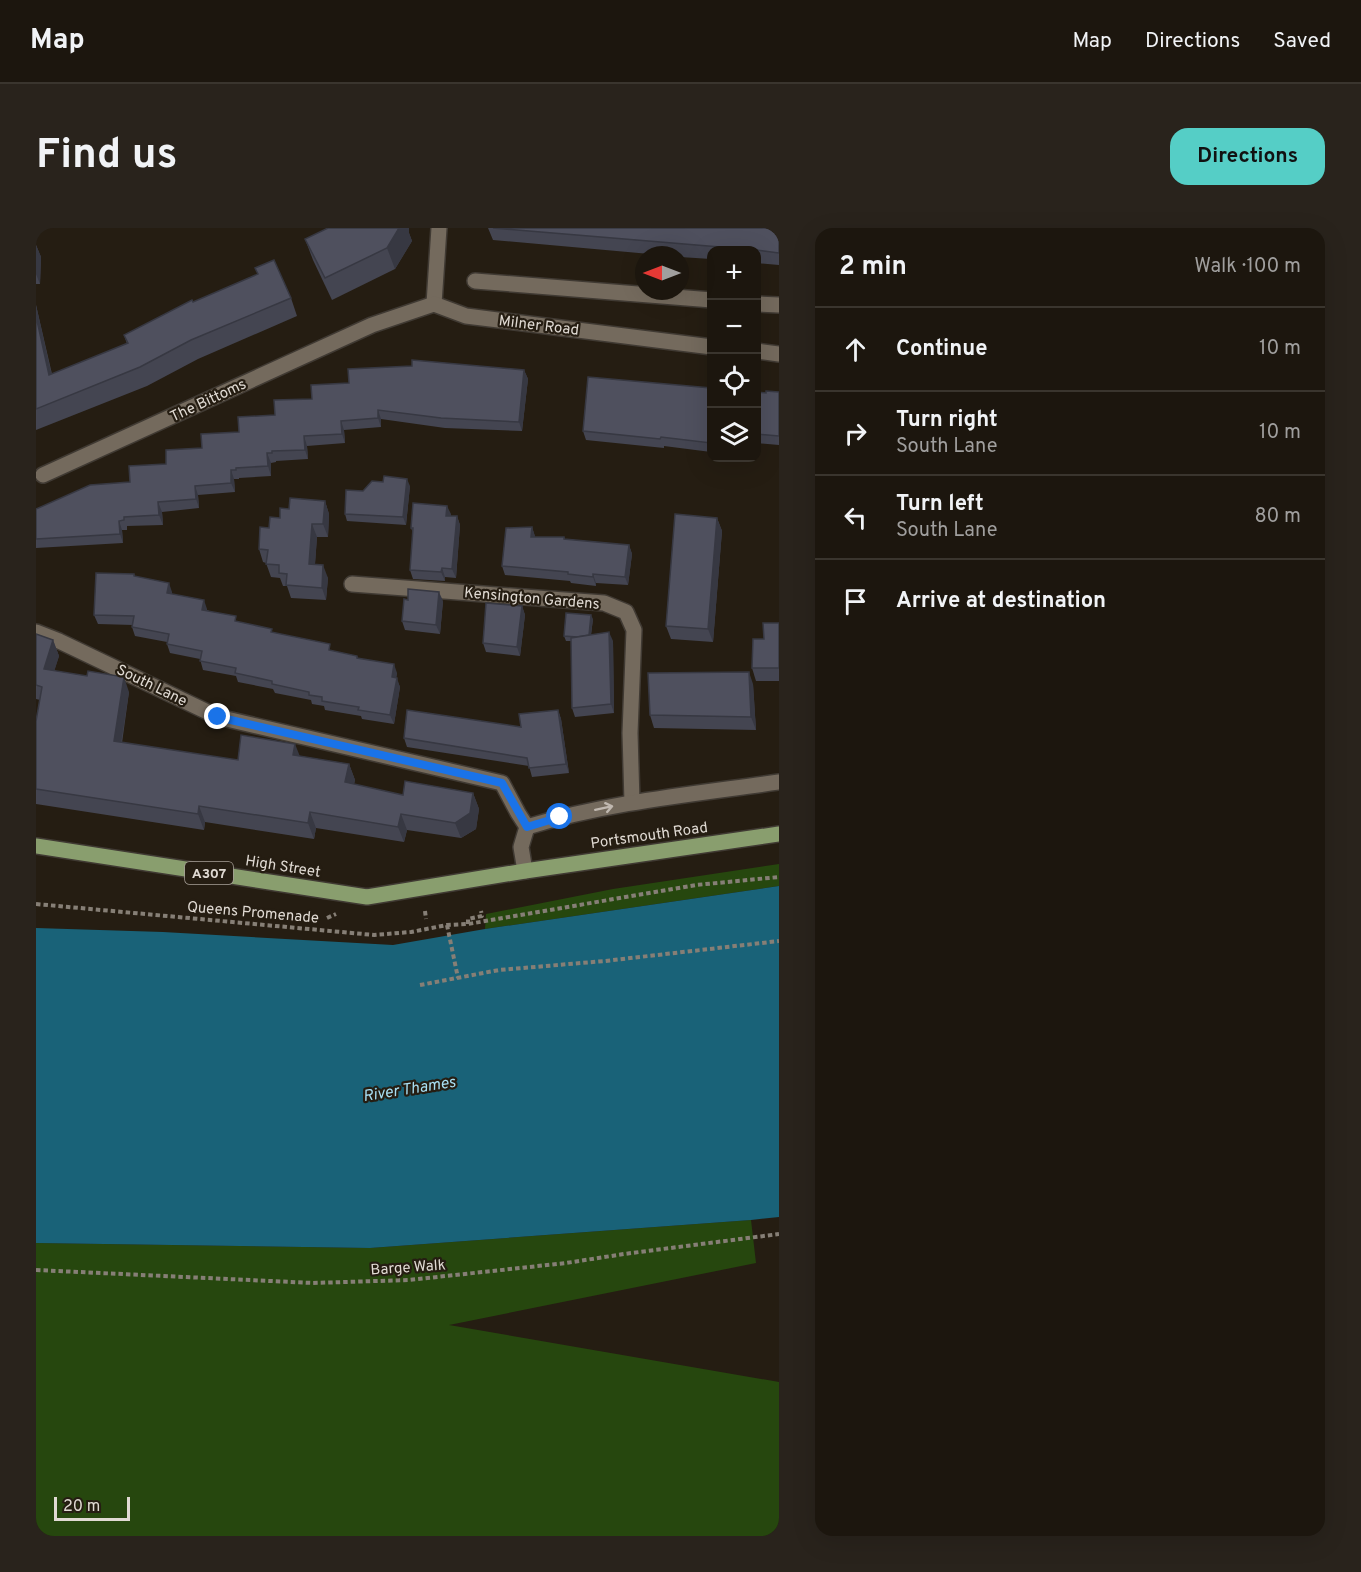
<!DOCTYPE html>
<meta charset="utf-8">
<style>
:root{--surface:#1c160e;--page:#29231c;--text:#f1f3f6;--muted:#a09f9e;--line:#3a352e;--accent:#55cec6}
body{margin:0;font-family:Overpass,sans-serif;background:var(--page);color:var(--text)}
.controls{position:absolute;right:18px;top:18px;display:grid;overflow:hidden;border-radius:12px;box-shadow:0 6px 24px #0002}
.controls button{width:54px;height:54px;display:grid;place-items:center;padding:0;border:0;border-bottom:2px solid var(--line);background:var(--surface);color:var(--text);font:30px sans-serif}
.compass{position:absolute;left:599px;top:18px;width:54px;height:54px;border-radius:50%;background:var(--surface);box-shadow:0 6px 24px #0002;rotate:270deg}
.scale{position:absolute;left:18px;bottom:15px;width:76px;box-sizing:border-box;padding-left:6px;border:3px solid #e0dad3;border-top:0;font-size:16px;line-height:21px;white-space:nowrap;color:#e0dad3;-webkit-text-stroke:4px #251d12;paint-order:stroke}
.stop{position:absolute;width:18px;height:18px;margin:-14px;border:4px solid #1a73e8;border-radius:50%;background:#fff}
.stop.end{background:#1a73e8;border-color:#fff;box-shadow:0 2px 6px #0008}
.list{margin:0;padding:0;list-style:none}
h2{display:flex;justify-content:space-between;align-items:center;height:78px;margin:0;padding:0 24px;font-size:26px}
h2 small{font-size:20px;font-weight:400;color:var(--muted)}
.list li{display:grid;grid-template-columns:39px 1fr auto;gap:18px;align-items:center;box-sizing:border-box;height:84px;padding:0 24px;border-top:2px solid var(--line)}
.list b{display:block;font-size:22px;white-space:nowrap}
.list p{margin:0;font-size:20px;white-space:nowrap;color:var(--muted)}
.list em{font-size:20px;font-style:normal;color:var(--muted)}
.icon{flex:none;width:33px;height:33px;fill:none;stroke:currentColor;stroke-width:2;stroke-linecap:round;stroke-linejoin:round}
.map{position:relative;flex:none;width:743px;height:1308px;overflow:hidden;border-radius:18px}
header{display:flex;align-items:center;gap:36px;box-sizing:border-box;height:84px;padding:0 30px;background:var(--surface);border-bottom:2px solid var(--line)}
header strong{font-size:28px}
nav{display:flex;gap:33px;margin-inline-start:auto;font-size:21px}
.intro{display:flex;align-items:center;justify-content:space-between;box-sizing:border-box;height:144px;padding:0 36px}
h1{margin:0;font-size:42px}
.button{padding:15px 27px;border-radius:18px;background:var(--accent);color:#111;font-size:21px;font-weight:700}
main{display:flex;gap:36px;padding:0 36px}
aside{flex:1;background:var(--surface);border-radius:18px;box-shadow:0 6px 24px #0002}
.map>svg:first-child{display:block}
.green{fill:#26470e}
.water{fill:#196278}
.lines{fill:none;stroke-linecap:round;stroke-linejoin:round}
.minor-casing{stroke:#403a33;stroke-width:18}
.major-casing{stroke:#403a33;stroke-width:18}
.path{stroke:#867f76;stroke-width:4;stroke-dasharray:4.5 3;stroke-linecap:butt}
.minor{stroke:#746a5d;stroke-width:15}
.major{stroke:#899e6e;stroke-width:15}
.wall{fill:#444551}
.shaded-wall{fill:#373842}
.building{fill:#4f505e;stroke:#373842;stroke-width:1.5}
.oneway{stroke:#c0b8b0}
.route{stroke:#1a73e8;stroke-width:8}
.labels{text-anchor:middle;stroke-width:4.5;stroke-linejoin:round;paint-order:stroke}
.shield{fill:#251d12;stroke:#a8a199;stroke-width:1.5}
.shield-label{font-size:14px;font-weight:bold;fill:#e0dad3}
.street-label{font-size:15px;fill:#e0dad3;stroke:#251d12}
.water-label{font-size:16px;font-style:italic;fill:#a7def2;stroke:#251d12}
</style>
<header>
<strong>Map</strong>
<nav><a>Map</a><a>Directions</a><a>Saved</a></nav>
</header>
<div class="intro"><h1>Find us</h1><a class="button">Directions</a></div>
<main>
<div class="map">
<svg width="743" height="1308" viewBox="0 0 743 1308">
<rect width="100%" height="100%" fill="#251d12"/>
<g class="green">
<polygon points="743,636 743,658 449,701 450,686 577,661"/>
<polygon points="715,992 720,1035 413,1097 743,1154 743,1308 0,1308 0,1015 334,1020"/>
</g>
<polygon class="water" points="743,658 743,989 715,992 334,1020 0,1015 0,700 127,704 357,717 449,701"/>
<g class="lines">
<defs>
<g id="minor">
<polyline points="439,53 676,72"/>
<polyline points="398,76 403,0"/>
<polyline points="720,76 743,77"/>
<polyline points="720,123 743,126"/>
<polyline points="7,247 336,97 398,76 430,88 676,119"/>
<polyline points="316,356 568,375 590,384 598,402 594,505 596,574"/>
<polyline points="0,404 23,413 182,489 466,555 482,585 491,599"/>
<path d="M491,599C573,574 659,566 743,554"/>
<polyline points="489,643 485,619 491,599"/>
</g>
<polyline id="major" points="0,618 331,669 489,643 743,606"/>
</defs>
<use href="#minor" class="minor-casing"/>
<use href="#major" class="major-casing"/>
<g class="path">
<polyline points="0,676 338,707 375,704 411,697 432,696 660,657 743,649"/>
<polyline points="389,683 390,691"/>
<polyline points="291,690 300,686"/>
<polyline points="432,696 432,691 446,688 445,683"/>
<polyline points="411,697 422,750"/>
<polyline points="384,757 463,742 569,733 743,713"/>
<polyline points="0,1042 277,1055 373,1052 530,1035 588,1026 743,1006"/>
</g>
<use href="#minor" class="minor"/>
<use href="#major" class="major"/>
</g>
<g class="wall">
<polygon points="452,0 743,0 743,37 720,35 720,22 675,22 675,31 644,29 644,27 625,27 457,12"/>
<polygon points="373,5 376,13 359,41 296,72 277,32 269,11"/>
<polygon points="0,17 5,29 4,56 0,56"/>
<polygon points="219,40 255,70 261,88 162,131 111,158 0,202 0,77 16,146 91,116 88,107 157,74 222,46"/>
<polygon points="488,142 492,151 486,203 409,200 345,191 345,199 308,202 309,215 271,218 272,231 240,233 240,234 235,235 235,248 203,250 203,251 198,251 199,264 162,267 163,280 126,284 127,297 91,298 91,302 86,302 87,315 0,320 0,281 94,254 166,220 313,155"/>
<polygon points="675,160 675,224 628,218 628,220 550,212 547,203"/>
<polygon points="720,164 730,165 743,164 743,217 720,215"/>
<polygon points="374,258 370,297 311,293 309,286 327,263"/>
<polygon points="289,273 293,286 292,309 281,309 279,336 292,350 290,372 255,370 251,358 247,358 244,350 235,349 230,335 227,334 223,321 233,300 253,281"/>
<polygon points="411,278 414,288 421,288 424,297 420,350 409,349 409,353 377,351 374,342 377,305 375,300"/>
<polygon points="681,290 686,303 677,414 635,411 630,398"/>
<polygon points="496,299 499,309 528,309 529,311 593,317 596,326 592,357 560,355 560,358 535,355 534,353 469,347 466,338"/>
<polygon points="98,346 99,348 136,364 136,366 171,381 171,382 202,394 297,423 321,428 322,430 361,445 360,450 364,459 358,496 326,491 325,488 289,482 288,478 276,476 275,472 239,465 237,461 202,454 200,448 167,442 164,431 134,425 131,416 131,414 99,408 96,399 97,397 62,396 58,387"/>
<polygon points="407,373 404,406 369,402 366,393"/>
<polygon points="486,378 489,387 484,428 450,424 447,415"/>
<polygon points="557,391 555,407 577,413 578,485 539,489 536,480 535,413 530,413 528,408"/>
<polygon points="743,395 743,453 720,453 716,440 728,411"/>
<polygon points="0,406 17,412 23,428 18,443 93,464 86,515 202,532 264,528 313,536 319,552 318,556 367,567 437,565 443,581 440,601 425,610 371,602 368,614 280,600 278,611 169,594 168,602 0,576 0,493 4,472 0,471"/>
<polygon points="717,456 720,502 618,500 614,487"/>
<polygon points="522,482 525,491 533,545 496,549 493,538 371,519 368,510 485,499"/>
</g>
<g class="shaded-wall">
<polygon points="363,0 373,0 373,5 376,13 359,41 351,20"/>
<polygon points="0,17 5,29 4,56 0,46"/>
<polygon points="0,77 20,166 13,147 0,88"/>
<polygon points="488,142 492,151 486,203 483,194"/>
<polygon points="342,182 345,191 345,199 342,190"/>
<polygon points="305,193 308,202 309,215 306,206"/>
<polygon points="268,208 271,218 272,231 269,222"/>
<polygon points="231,225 235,235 235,248 232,238"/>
<polygon points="195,242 198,251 199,264 195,255"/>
<polygon points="371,251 374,258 370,297 367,289"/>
<polygon points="159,258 162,267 163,280 160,271"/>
<polygon points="289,273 293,286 292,309 287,296"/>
<polygon points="122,274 126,284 127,297 123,287"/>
<polygon points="411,278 415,286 414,297 410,288"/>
<polygon points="421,288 424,297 420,350 416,341"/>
<polygon points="681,290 686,303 677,414 672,401"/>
<polygon points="83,293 86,302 87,315 84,306"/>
<polygon points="276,296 281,309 278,349 273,336"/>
<polygon points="496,299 499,308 498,318 495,309"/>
<polygon points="593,317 596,326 592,357 589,349"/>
<polygon points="287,337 292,350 290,372 286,360"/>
<polygon points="406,340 409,349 409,353 405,344"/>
<polygon points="557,346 560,355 560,358 557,349"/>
<polygon points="133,355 136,364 134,374 131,365"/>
<polygon points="403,364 407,373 404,406 400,397"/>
<polygon points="168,372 171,381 169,390 166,382"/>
<polygon points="486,378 489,387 484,428 481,419"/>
<polygon points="555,387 557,391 554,414 552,410"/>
<polygon points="573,404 577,413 578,485 575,476"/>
<polygon points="17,412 23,428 14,457 8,441"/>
<polygon points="358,436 361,445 359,458 356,449"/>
<polygon points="713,444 717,456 720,502 715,489"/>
<polygon points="88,449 93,464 83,529 78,513"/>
<polygon points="361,450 364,459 358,496 354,487"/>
<polygon points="522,482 525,491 533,545 530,536"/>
<polygon points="259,516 265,531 257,527"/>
<polygon points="313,536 319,552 315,570 309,554"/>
<polygon points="437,565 443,581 440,601 425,610 419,595"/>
<polygon points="163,578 169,594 168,602 162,586"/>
<polygon points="274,584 280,600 278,611 272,595"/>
<polygon points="365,586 371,602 368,614 362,599"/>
</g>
<g class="building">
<polygon points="292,0 363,0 351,20 289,50 269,11"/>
<polygon points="457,0 743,0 743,25 720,22"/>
<polygon points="238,32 255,70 155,112 104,139 0,181 0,88 13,147 92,115 88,107 156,72 157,74 222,46 219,40"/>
<polygon points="376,132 488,142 483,194 405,190 342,182 342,190 305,193 306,206 268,208 269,222 236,223 236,225 231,225 232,238 200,240 200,242 195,242 195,255 159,258 160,271 122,274 123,287 88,289 88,292 83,293 84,306 0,311 0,281 54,257 94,254 93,238 130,236 130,222 166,220 165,206 203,204 202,189 239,187 238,172 276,171 275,157 313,155 312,141 376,138"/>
<polygon points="552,149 675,160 675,215 625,209 624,211 547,203"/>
<polygon points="730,163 743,164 743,208 720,206 720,164 730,165"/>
<polygon points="348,248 371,251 367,289 309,286 310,262 327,263 336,253 347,254"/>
<polygon points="254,270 289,273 287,296 276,296 273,336 287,337 286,360 250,357 251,346 243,345 243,337 230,336 232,322 223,321 224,299 233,300 234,289 244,290 244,280 253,281"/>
<polygon points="377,275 411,278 410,288 421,288 416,341 406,340 405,344 374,342 377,300 375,300"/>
<polygon points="639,286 681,290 672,401 630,398"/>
<polygon points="496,299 495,309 528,309 528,311 593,317 589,349 557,346 557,349 532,346 532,344 466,338 470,300"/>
<polygon points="60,345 98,346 98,348 133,355 131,365 168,372 166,382 200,388 199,393 236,401 235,404 294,416 293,422 321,428 321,430 358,436 356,449 361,450 354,487 322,482 323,479 286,473 286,469 273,467 273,464 236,456 236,453 199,445 200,440 164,433 166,423 131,416 133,406 96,399 98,388 58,387"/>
<polygon points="372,361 403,364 400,397 366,393 368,371 372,372"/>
<polygon points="450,375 486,378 481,419 447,415"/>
<polygon points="530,385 555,387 553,407 541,409 528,408"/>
<polygon points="727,395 743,395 743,440 716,440 717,411 728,411"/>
<polygon points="573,404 575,476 536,480 535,410"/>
<polygon points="0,406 17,412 8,441 51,448 52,443 88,449 78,513 202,532 205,507 259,516 257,527 313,536 309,554 367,567 369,553 437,565 434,585 419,595 365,586 362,599 274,584 272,595 163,578 162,586 0,561 0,493 6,459 0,457"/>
<polygon points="713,444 715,489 614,487 612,445"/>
<polygon points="371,482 485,499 483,486 522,482 530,536 493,540 491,530 368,510"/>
</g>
<defs><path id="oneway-shaft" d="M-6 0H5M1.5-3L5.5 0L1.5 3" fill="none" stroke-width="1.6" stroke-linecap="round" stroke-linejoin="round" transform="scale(1.5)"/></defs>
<use class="oneway" href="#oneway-shaft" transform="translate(568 580) rotate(-12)"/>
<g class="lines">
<polyline class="route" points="182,489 466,555 491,599 524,589"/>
</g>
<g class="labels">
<rect class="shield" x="149" y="634" width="48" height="22" rx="4.5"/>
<g class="shield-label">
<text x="173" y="650">A307</text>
</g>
<g class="street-label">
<text transform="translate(503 97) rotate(7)" y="5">Milner Road</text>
<text transform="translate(172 172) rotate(-25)" y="5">The Bittoms</text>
<text transform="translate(496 370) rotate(5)" y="5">Kensington Gardens</text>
<text transform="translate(116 457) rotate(26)" y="5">South Lane</text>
<text transform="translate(613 607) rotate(-8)" y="5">Portsmouth Road</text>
<text transform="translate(247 638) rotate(9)" y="5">High Street</text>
<text transform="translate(217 684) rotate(5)" y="5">Queens Promenade</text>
<text transform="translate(372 1039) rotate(-4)" y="5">Barge Walk</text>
</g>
<g class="water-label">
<text transform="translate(373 860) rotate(-9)" y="6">River Thames</text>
</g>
</g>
</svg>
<div class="controls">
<button>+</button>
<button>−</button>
<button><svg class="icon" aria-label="locate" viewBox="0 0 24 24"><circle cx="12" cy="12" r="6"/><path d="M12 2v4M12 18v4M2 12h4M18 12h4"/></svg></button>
<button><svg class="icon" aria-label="layers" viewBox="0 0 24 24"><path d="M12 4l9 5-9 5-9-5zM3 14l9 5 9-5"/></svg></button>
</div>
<svg class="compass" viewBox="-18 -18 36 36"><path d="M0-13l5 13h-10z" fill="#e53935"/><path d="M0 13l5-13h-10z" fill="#a09f9e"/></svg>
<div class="scale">20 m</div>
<div class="stop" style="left:524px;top:589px"></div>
<div class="stop end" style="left:182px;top:489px"></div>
</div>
<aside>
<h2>2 min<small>Walk · 100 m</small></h2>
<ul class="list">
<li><svg class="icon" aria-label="ahead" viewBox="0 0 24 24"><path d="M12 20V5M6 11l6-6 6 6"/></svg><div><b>Continue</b></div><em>10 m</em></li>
<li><svg class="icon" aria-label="right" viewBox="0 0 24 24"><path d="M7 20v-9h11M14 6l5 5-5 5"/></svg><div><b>Turn right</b><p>South Lane</p></div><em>10 m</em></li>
<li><svg class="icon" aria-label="left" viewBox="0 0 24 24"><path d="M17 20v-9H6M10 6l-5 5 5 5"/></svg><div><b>Turn left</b><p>South Lane</p></div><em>80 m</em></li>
<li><svg class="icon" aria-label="arrive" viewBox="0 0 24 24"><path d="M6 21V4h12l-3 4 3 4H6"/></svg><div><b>Arrive at destination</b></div></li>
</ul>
</aside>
</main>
